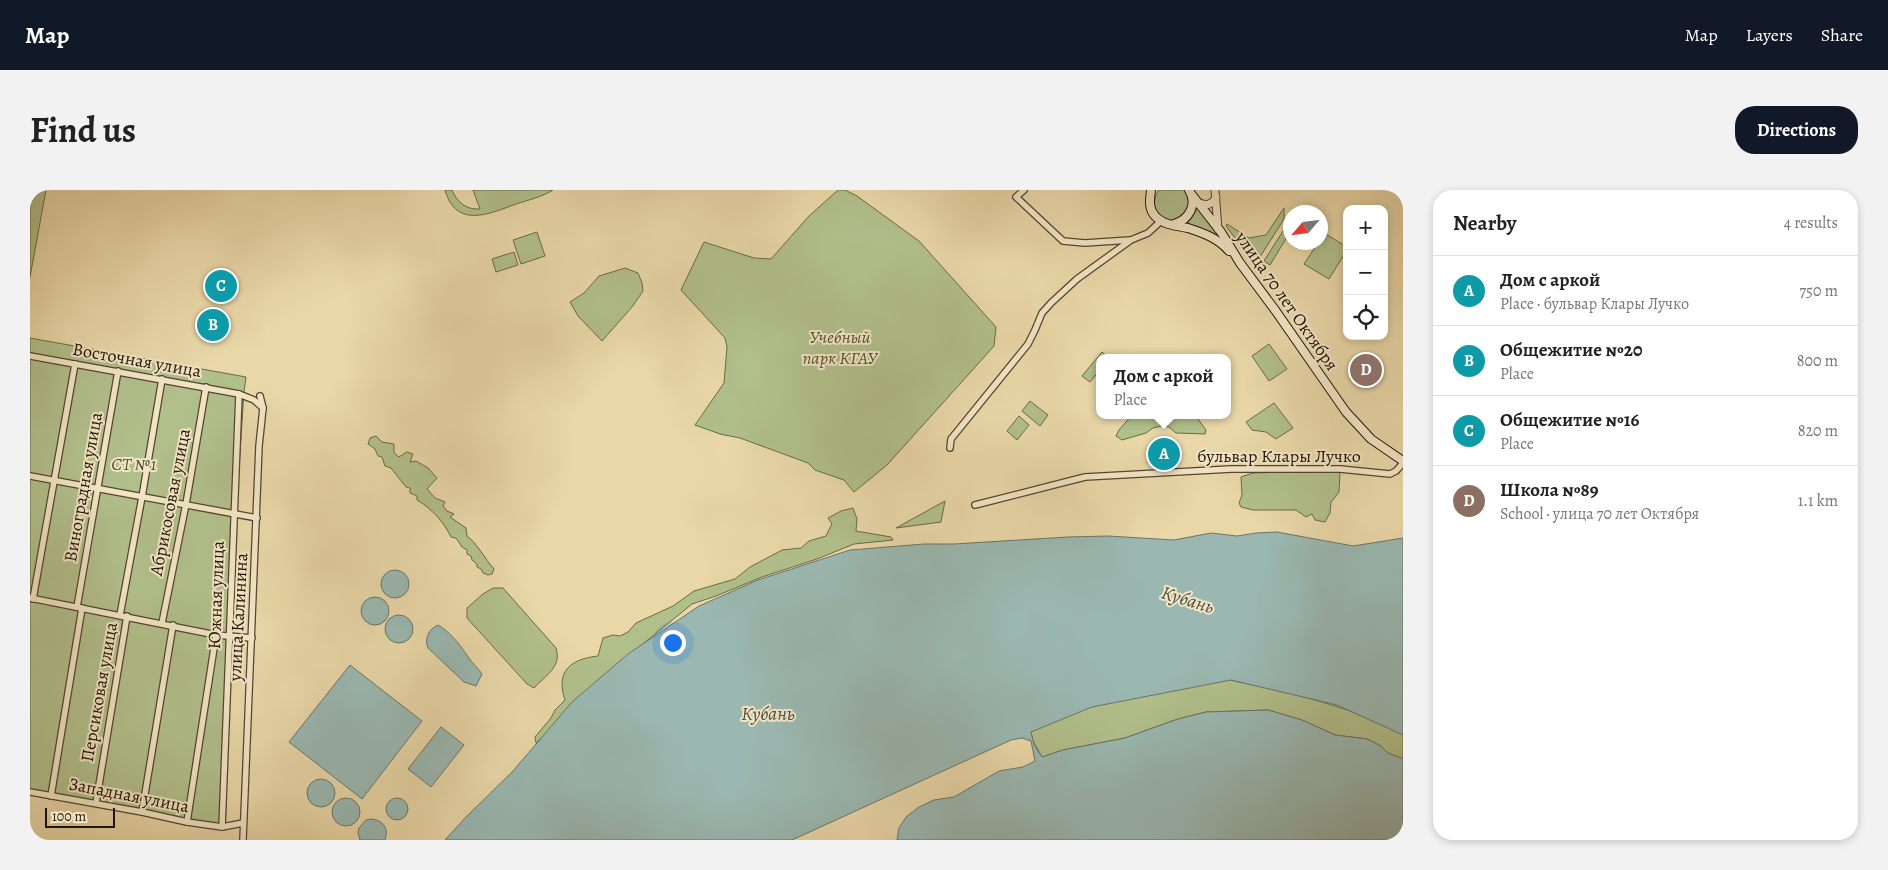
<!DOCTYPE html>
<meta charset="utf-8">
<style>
:root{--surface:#fff;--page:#f2f2f2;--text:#222;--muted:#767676;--line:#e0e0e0;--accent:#111827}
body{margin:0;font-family:Alegreya,serif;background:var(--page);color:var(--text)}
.controls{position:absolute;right:15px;top:15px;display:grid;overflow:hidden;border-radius:10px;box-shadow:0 2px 8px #0003}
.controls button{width:45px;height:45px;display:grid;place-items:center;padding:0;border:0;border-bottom:1px solid var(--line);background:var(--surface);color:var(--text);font:25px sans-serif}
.compass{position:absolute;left:1253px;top:15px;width:45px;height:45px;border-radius:50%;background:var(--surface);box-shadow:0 2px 8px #0003;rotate:242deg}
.scale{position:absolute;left:15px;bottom:12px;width:70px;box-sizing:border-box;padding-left:5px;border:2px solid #231401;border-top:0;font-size:14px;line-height:18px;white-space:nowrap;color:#231401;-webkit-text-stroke:4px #f1e5c6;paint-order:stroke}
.you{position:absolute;left:642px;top:452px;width:18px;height:18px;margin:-12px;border:4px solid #fff;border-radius:50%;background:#1a73e8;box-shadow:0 0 0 8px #1a73e833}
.badge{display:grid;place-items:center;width:32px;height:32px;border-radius:50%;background:var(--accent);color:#fff;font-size:16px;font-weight:700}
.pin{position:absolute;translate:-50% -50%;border:2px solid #fff;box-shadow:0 1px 5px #0006}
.popup{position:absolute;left:1066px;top:164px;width:135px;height:65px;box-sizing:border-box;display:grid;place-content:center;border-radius:10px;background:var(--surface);filter:drop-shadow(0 1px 4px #0005);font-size:16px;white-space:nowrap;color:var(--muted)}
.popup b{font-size:19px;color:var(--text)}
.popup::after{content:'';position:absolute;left:50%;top:100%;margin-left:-10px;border:10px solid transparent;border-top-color:var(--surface)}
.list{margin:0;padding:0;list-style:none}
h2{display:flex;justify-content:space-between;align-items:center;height:65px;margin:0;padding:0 20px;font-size:21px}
h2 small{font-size:16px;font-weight:400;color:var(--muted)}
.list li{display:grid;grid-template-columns:32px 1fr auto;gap:15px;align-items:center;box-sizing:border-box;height:70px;padding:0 20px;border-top:1px solid var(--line)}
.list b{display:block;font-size:19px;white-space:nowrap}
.list p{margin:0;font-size:16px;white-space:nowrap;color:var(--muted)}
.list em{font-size:16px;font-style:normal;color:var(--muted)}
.icon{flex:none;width:28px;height:28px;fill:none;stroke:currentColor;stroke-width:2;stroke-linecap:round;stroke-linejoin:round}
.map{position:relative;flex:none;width:1373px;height:650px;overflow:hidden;border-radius:20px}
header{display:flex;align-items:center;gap:30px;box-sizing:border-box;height:70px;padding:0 25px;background:var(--accent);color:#fff}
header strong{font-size:24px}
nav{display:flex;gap:28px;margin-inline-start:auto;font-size:18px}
.intro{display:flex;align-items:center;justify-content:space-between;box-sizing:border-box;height:120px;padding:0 30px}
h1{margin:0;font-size:35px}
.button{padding:12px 22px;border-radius:20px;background:var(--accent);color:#fff;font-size:18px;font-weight:700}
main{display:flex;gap:30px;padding:0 30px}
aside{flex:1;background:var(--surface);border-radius:20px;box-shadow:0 2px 8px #0003}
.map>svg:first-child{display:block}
.green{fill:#b1bf8b;stroke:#6a6a46}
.water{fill:#9ab8b1;stroke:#6a766b}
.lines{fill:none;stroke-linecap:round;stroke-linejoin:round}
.minor-casing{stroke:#54452b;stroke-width:8}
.tertiary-casing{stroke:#54452b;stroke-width:9}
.secondary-casing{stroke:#231401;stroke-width:10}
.minor{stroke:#f1e5c6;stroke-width:5.5}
.tertiary{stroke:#f1e5c6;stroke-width:7}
.secondary{stroke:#f1e5c6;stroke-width:8}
.labels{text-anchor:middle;stroke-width:4;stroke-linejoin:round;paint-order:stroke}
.street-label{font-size:18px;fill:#231401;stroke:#f1e5c6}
.park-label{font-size:18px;font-style:italic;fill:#555031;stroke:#f1e5c6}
.water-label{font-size:19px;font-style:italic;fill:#4d4d3f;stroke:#f1e5c6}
</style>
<header>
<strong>Map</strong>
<nav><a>Map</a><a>Layers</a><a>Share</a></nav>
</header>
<div class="intro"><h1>Find us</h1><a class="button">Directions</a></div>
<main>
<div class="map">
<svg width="1373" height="650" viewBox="0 0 1373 650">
<rect width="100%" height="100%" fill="#e9d7a8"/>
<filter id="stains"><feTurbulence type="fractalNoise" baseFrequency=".004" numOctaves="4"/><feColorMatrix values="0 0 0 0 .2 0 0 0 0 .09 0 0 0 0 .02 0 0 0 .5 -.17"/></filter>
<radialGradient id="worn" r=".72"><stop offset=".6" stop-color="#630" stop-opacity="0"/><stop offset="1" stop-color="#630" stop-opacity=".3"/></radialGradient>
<g class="green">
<polygon points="0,0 16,0 0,87"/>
<path d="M415,0H422C427,12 436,20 450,19L443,0H523C512,7 498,10 486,14C459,24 426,39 415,0Z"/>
<polygon points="808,0 815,0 827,6 889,51 966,137 964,156 857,275 824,302 814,290 785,280 778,273 710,248 690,244 665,235 694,193 697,157 695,148 651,100 674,52 724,68 741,69 779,26"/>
<path d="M1129,0H1155C1159,6 1161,12 1158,18C1147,44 1112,24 1129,0Z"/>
<polygon points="1169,18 1188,45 1187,46 1157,34 1167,19"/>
<polygon points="1254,18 1254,29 1230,67 1222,71 1196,36 1197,34 1219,48 1236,45"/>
<polygon points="1260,30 1260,42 1240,75 1234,71"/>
<polygon points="507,42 515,66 491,74 483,50"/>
<polygon points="1294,43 1317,57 1317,60 1299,89 1274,74 1288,53 1290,52 1291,48"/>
<polygon points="484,62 488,75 466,82 462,69"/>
<polygon points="595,78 608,83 612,93 613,101 602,117 572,151 548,126 540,112 554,103 569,86"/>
<polygon points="0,148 216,187 214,202 206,324 195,639 0,603"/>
<polygon points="1239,154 1257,179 1239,191 1222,166"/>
<polygon points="1072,162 1079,168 1070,168 1070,180 1060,192 1052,186"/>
<polygon points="1000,211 1018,225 1010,236 992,221"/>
<polygon points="1244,213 1263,238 1246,249 1236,242 1222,240 1216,232"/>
<polygon points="1102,225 1165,225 1176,240 1175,244 1146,243 1139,237 1131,236 1123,238 1116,243 1092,250 1086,246 1089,240"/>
<polygon points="989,226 999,235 987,250 977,241"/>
<path d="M346,246L352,252L364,254V263L369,267L377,262L383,264L380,272L386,271L398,278L407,288L397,299L405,308L415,312L413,316L417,321L424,324L420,327L436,338L437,346C447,353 455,369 464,379L462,384L458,385L453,383L451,379L447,377V374L442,370L441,366L437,364V360L432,357L426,348L421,347C414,332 401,318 387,310V306L380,303V298L376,297L361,278L355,276L352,267L348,266L345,259L338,254L340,248Z"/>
<polygon points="1290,281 1310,282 1309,302 1301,312 1300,323 1295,332 1285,330 1282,324 1276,327 1266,320 1223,320 1211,317 1209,313 1212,305 1211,287 1223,283"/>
<polygon points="915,311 911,332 866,338"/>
<path d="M823,318L827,329L826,341L861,347L863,350L824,354L787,369L732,387L686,406L662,414L582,479L506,553L505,547L521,528L525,520L535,510C525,481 541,469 568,466L573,448L583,445L590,446L598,442L606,433L643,416L664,401L705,389L720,377L752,360L771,358L779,351L796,346L802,334L798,328L811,321Z"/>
<path d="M463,398H473L526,458C532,477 516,485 504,498L497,494L437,428V418L453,404Z"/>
<path d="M1186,487C1250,501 1315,513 1373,544V569L1358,563L1351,556L1337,549L1305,545L1272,530L1238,520L1176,522L1148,529L1095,548L1033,560L1012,567L1003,551L1001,542L1048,521L1094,507Z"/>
</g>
<g class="water">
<polygon points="1247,342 1323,356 1373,348 1373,545 1307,515 1201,490 1062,517 1001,542 1004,555 1012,567 1033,560 1095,548 1148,529 1176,522 1238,520 1272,530 1305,545 1337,549 1351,556 1358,563 1373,569 1373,650 867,650 869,638 876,627 889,617 904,610 924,607 969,581 993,577 1005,571 1001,551 992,548 981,550 762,650 415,650 436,627 483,581 542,512 598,464 669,416 728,390 820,360 894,354 924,354 1038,347 1078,346 1144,350 1181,343 1207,346 1226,343"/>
<circle cx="365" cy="394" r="14"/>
<circle cx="345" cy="421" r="14"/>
<circle cx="369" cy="439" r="14"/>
<path d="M408,435C423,444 431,457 441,471C445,476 449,479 452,484L446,496L434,492L398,458C394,448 399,439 408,435Z"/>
<polygon points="320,475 392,531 332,609 259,552"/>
<polygon points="411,537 434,555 401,597 378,579"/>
<circle cx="291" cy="603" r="14"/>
<circle cx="316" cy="622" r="14"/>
<circle cx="367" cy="619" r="11"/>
<path d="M341,629C353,630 359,638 355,650H330L328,643L329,638L336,630Z"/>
</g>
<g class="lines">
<defs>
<g id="minor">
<polyline points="994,0 986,7 1033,51 1055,53 1100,50"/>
<polyline points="0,166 209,204 224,210 233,218"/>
<polyline points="920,258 921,249 998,154 1005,140 1012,123 1021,113 1047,89 1101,50 1118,43 1131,31"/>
<polyline points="0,286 227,328"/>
<polyline points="945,315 1055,287 1201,279 1310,279 1360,284 1366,281 1373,273"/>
<polyline points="0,408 186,445 222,448"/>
<polyline points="3,409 45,174"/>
<polyline points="47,417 88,181"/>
<polyline points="90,425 112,307 132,189"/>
<polyline points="132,433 156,314 176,197"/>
<polyline points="0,602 112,622 157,632 192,637 213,633"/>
<polyline points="21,606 52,418"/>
<polyline points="66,613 97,426"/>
<polyline points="112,622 143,435"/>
<polyline points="157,632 186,445"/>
<polyline points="192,637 209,204"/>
<polyline points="213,650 229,256 233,218 230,206"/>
</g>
<g id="tertiary">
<polyline points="1185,0 1188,39"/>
<polyline points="1168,13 1177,15 1183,12 1186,7"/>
</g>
<g id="secondary">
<path d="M1121,0C1120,9 1118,18 1125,26C1133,35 1147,36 1158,38C1173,43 1188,48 1199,61"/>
<polyline points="1162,5 1191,42 1210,73 1245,120 1316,222 1341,249 1373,271"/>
<path d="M1144,34C1159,30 1168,14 1159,0"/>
</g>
</defs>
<use href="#minor" class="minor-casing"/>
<use href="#tertiary" class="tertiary-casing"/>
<use href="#secondary" class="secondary-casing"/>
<use href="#minor" class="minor"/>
<use href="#tertiary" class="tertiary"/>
<use href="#secondary" class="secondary"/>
</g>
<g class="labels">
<g class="street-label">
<text transform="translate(1257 111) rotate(55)" y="6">улица 70 лет Октября</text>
<text transform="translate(107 170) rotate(10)" y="6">Восточная улица</text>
<text x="1249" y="272">бульвар Клары Лучко</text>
<text transform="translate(53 297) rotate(-80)" y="6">Виноградная улица</text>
<text transform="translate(140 312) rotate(-79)" y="6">Абрикосовая улица</text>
<text transform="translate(186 405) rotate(-88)" y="6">Южная улица</text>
<text transform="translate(208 427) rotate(-87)" y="6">улица Калинина</text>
<text transform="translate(69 502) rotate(-80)" y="6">Персиковая улица</text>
<text transform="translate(99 605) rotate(11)" y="6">Западная улица</text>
</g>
<g class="park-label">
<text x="810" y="153">Учебный<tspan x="810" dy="21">парк КГАУ</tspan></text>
<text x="104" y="280">СТ №1</text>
</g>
<g class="water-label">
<text transform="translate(1158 409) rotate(17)" y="7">Кубань</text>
<text x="738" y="530">Кубань</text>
</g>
</g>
<rect width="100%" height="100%" filter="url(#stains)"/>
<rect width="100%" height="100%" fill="url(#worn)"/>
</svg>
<div class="controls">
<button>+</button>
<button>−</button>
<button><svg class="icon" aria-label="locate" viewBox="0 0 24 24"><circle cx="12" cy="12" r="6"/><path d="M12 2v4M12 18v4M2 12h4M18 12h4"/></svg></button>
</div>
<svg class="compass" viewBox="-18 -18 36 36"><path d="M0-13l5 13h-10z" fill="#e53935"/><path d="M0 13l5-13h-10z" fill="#767676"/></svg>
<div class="scale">100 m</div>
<div class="you"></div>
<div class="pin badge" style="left:1134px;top:264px;background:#0f9aa8">A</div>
<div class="popup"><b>Дом с аркой</b>Place</div>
<div class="pin badge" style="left:183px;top:135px;background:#0f9aa8">B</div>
<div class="pin badge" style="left:191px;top:96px;background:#0f9aa8">C</div>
<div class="pin badge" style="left:1336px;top:180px;background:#8d6e63">D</div>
</div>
<aside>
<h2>Nearby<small>4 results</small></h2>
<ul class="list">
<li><span class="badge" style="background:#0f9aa8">A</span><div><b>Дом с аркой</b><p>Place · бульвар Клары Лучко</p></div><em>750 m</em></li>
<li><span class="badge" style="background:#0f9aa8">B</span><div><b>Общежитие №20</b><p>Place</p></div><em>800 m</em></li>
<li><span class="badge" style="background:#0f9aa8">C</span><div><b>Общежитие №16</b><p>Place</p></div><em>820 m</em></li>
<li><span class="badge" style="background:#8d6e63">D</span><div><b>Школа №89</b><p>School · улица 70 лет Октября</p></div><em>1.1 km</em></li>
</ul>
</aside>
</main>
